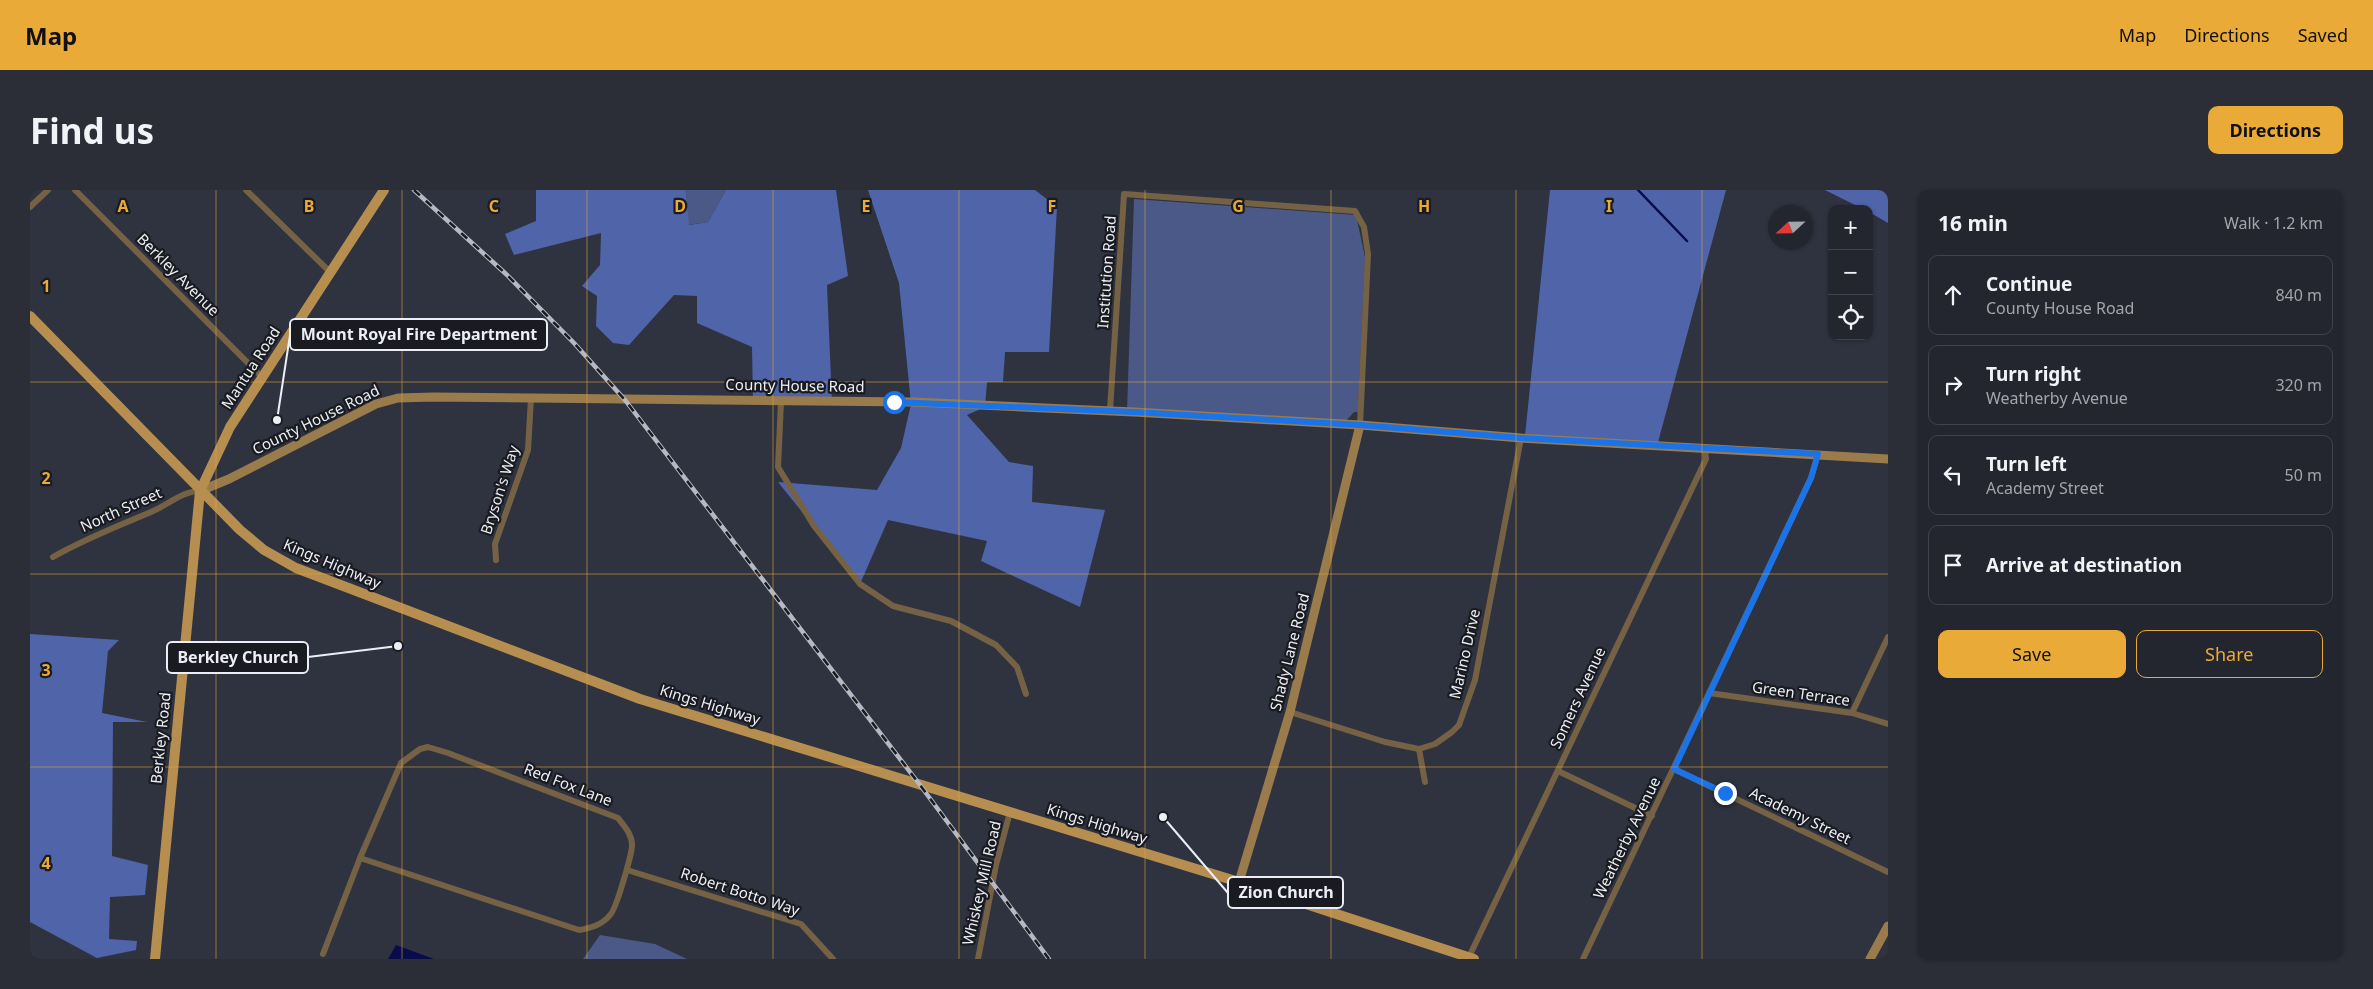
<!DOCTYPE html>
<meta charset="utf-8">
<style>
:root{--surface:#23262f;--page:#2b2e37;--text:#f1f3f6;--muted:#a3a5aa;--line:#40434b;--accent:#eaaa38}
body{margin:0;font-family:"Noto Sans",sans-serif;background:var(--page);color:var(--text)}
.controls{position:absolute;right:15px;top:15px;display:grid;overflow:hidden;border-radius:10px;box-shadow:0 1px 4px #0004}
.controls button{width:45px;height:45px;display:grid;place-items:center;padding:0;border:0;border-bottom:1px solid var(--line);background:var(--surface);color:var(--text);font:25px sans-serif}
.compass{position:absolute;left:1738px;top:15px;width:45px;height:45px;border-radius:50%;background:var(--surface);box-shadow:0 1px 4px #0004;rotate:248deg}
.stop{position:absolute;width:15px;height:15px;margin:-11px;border:4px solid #1a73e8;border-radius:50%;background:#fff}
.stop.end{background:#1a73e8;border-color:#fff;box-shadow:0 1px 5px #0008}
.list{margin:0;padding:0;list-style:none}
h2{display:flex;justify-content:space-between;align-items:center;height:65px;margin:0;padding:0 20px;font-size:21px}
h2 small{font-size:16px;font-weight:400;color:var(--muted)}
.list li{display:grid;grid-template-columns:32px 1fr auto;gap:15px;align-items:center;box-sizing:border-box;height:80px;margin:0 10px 10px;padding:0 10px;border:1px solid var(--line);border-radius:10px}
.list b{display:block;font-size:19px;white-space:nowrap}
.list p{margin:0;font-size:16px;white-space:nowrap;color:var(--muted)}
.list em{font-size:16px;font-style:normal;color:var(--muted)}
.actions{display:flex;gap:10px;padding:15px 20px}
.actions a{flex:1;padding:11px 0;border:1px solid var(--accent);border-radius:10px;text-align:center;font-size:18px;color:var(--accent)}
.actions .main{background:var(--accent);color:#111}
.icon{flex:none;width:28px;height:28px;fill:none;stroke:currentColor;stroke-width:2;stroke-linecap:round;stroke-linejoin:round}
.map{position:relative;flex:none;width:1858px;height:769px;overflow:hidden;border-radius:10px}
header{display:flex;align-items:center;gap:30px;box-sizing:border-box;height:70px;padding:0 25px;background:var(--accent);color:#111}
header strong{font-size:24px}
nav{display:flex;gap:28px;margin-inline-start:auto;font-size:18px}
.intro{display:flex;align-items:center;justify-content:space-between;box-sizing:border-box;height:120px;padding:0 30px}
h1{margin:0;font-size:35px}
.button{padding:12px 22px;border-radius:10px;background:var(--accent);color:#111;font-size:18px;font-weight:700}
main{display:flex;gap:30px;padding:0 30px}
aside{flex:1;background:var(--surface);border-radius:10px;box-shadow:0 1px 4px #0004}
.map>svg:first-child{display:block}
.green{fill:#4a5988}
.forest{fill:#4f64a9}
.water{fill:#080c4a}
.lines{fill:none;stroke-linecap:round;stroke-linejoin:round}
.stream{stroke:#080c4a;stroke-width:2.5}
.street{stroke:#756245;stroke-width:6}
.secondary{stroke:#9a7b4b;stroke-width:9}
.primary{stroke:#b68e4f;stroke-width:10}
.rail-casing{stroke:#b6b9c2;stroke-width:4.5}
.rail{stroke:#191b20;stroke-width:2.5;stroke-dasharray:8;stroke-linecap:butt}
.route{stroke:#1a73e8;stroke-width:6}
.grid{fill:none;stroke:#eaaa38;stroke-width:1;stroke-opacity:0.55}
.labels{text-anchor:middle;stroke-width:4.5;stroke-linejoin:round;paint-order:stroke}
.street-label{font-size:15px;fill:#ebeef5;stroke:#191b20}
.grid-label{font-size:16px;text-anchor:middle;font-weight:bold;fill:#eaaa38;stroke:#191b20;stroke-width:4.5;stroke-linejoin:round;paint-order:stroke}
.leader{fill:none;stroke:#ebeef5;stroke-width:2}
.callout-dot{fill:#ebeef5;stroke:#191b20;stroke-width:2}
.callout{fill:#191b20;stroke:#ebeef5;stroke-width:2}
.callout-label{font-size:16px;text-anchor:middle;font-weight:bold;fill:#ebeef5}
</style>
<header>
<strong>Map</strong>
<nav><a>Map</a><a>Directions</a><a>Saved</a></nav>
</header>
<div class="intro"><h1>Find us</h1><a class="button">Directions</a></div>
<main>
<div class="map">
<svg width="1858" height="769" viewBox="0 0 1858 769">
<rect width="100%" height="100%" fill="#2f333f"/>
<g class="green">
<polygon points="656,0 696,0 678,32 658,35"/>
<polygon points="1104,9 1326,25 1335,67 1328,222 1324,222 1314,233 1097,222"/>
<polygon points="570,745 625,754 657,769 553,769"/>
</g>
<g class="forest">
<polygon points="506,0 656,0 659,35 678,32 696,0 806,0 818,86 797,95 802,213 723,212 722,157 667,133 667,106 644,105 599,155 583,153 566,136 567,106 552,96 570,75 571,43 484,65 475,44 506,31"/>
<polygon points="838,0 1005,0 1027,17 1019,162 975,162 973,192 957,192 955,217 937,225 979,272 1003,276 1002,312 1075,320 1050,417 951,371 957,351 858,330 830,394 748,292 847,300 871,258 881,214 869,93"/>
<polygon points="1520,0 1696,0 1627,256 1495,246"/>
<polygon points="1795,0 1858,0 1858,33 1839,22 1839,19 1833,19"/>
<polygon points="0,444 89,450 78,461 72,523 117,532 83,532 82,666 118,675 115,705 80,707 79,749 107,751 106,760 67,768 0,732"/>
</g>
<polygon class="water" points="366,755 404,769 406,769 358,769"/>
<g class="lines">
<polyline class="stream" points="1608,0 1657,51"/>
<g class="street">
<polyline points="45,0 232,187"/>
<polyline points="216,0 300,82"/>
<polyline points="0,17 18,0"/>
<polyline points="751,212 748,277 784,336 830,394 863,416 921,431 966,455 987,477 996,504"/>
<polyline points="1080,220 1094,4 1325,21 1334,37 1338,64 1330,235"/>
<path d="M23,367C54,349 88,336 121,322C138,315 152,301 170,301"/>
<polyline points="466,370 465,354 498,260 501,208"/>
<polyline points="1679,503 1822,523 1858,534"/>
<polyline points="1260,522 1355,552 1389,559 1405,554 1422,542 1429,535 1445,490 1491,248"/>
<polyline points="1822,523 1858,447"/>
<path d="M398,557L418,563L588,628C594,636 602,644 602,655C602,664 586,720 580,725C572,735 561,738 549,740L330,668L371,573L390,559Z"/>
<polyline points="1389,559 1395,592"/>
<polyline points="1644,579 1858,682"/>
<polyline points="1528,581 1622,626"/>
<polyline points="597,680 771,734 803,769"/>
<polyline points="293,764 330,668"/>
<polyline points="1439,767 1676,269 1675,259"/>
<polyline points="948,769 966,675 980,622"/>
<polyline points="1553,769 1781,288 1788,264"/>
</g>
<g class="secondary">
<polyline points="170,301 199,289 346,214 368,208 404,207 883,212 1104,222 1330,235 1491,248 1858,269"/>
<polyline points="1209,692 1260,522 1330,235"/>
<polyline points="1840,769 1858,736"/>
</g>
<g class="primary">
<polyline points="0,126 210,340 234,360 266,378 610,509 1209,692 1444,769"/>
<polyline points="125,769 170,301 200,237 354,0"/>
</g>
<defs>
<polyline id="rail" points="384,0 476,84 544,153 595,210 890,595 1019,769"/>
</defs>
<use href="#rail" class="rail-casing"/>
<use href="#rail" class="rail"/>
</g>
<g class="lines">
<polyline class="route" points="864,212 1104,222 1330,235 1491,248 1788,264 1781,288 1644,579 1695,603"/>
</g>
<path class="grid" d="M186,0V769M372,0V769M557,0V769M743,0V769M929,0V769M1115,0V769M1301,0V769M1486,0V769M1672,0V769M0,192H1858M0,384H1858M0,577H1858"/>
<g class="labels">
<g class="street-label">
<text transform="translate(1077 82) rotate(-86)" y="5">Institution Road</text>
<text transform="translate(148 85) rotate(45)" y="5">Berkley Avenue</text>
<text transform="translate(221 178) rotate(-57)" y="5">Mantua Road</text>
<text transform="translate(765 196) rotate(1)" y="5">County House Road</text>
<text transform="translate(286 230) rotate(-26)" y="5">County House Road</text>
<text transform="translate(470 300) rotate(-72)" y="5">Bryson's Way</text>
<text transform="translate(91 320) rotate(-24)" y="5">North Street</text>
<text transform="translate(302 374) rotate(23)" y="5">Kings Highway</text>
<text transform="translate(1260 462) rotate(-76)" y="5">Shady Lane Road</text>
<text transform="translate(1435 464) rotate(-77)" y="5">Marino Drive</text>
<text transform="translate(1771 504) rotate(8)" y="5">Green Terrace</text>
<text transform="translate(1548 508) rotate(-65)" y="5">Somers Avenue</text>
<text transform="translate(680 515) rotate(17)" y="5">Kings Highway</text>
<text transform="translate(131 548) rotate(-84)" y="5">Berkley Road</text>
<text transform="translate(538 595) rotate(21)" y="5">Red Fox Lane</text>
<text transform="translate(1770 626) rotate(26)" y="5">Academy Street</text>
<text transform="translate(1067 634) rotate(17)" y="5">Kings Highway</text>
<text transform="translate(1597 648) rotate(-64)" y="5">Weatherby Avenue</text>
<text transform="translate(952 693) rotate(-77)" y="5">Whiskey Mill Road</text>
<text transform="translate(710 702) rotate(18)" y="5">Robert Botto Way</text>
</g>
</g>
<g class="grid-label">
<text x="93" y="22">A</text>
<text x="279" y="22">B</text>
<text x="464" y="22">C</text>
<text x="650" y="22">D</text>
<text x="836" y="22">E</text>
<text x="1022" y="22">F</text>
<text x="1208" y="22">G</text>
<text x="1394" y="22">H</text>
<text x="1579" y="22">I</text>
<text x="16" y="102">1</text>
<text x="16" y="294">2</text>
<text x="16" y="486">3</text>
<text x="16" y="679">4</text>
</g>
<path class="leader" d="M247 230L260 145M368 456L278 467M1133 627L1198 703"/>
<g class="callout-dot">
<circle cx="247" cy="230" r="5"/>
<circle cx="368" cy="456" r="5"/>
<circle cx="1133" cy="627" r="5"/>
</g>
<g class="callout">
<rect x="260" y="129" width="257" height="31" rx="5"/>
<rect x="137" y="452" width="141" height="31" rx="5"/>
<rect x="1198" y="687" width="115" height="31" rx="5"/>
</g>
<g class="callout-label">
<text x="389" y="150">Mount Royal Fire Department</text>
<text x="208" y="473">Berkley Church</text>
<text x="1256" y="708">Zion Church</text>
</g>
</svg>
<div class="controls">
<button>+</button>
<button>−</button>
<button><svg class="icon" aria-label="locate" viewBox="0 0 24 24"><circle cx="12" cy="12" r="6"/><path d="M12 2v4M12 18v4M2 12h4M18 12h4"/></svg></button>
</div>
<svg class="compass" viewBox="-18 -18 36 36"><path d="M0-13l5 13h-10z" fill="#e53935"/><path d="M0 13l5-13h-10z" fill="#a3a5aa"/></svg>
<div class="stop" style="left:864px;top:212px"></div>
<div class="stop end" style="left:1695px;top:603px"></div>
</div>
<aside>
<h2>16 min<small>Walk · 1.2 km</small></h2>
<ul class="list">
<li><svg class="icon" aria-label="ahead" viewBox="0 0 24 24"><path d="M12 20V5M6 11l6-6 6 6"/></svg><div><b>Continue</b><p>County House Road</p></div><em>840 m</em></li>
<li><svg class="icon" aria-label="right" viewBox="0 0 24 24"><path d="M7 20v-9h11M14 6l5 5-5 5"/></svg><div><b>Turn right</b><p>Weatherby Avenue</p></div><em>320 m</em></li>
<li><svg class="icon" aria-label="left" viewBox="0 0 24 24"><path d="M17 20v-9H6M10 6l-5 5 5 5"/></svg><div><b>Turn left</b><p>Academy Street</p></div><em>50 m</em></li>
<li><svg class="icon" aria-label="arrive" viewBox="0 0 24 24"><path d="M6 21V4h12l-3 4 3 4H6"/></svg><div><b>Arrive at destination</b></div></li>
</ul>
<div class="actions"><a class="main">Save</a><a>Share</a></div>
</aside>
</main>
